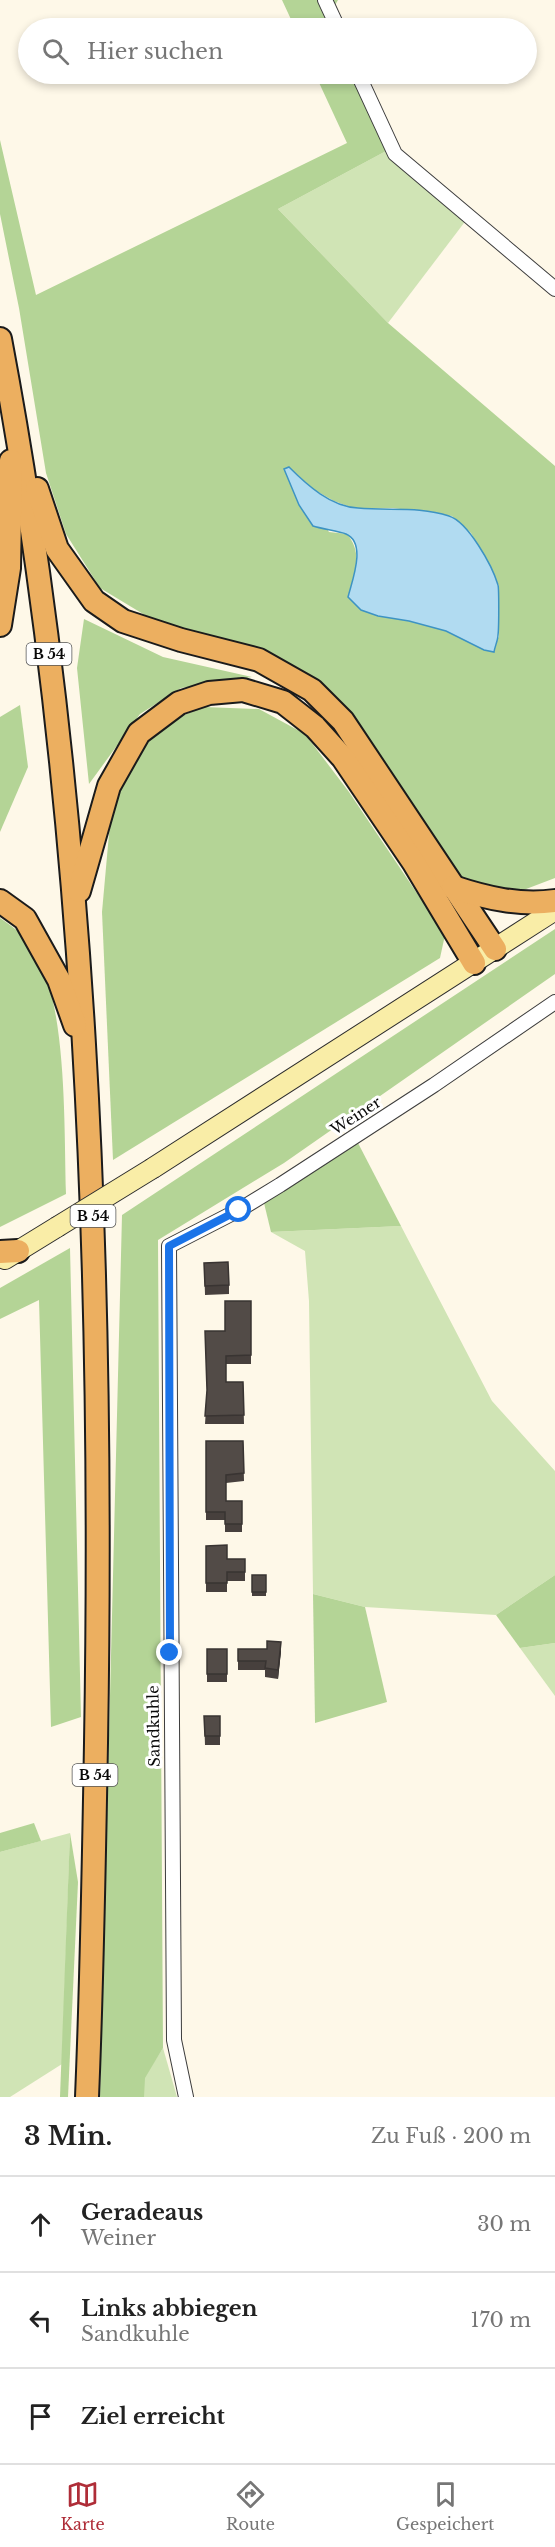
<!DOCTYPE html>
<html lang="de">
<meta charset="utf-8">
<style>
:root{--surface:#fff;--page:#f2f2f2;--text:#222;--muted:#767676;--line:#e0e0e0;--accent:#af2d38}
body{margin:0;font-family:"Libre Baskerville",serif;background:var(--page);color:var(--text)}
.stop{position:absolute;width:18px;height:18px;margin:-14px;border:4px solid #1a73e8;border-radius:50%;background:#fff}
.stop.end{background:#1a73e8;border-color:#fff;box-shadow:0 2px 6px #0008}
.list{margin:0;padding:0;list-style:none}
h2{display:flex;justify-content:space-between;align-items:center;height:78px;margin:0;padding:0 24px;font-size:26px}
h2 small{font-size:20px;font-weight:400;color:var(--muted)}
.list li{display:grid;grid-template-columns:39px 1fr auto;gap:18px;align-items:center;box-sizing:border-box;height:96px;padding:0 24px;border-top:2px solid var(--line)}
.list b{display:block;font-size:22px;white-space:nowrap}
.list p{margin:0;font-size:20px;white-space:nowrap;color:var(--muted)}
.list em{font-size:20px;font-style:normal;color:var(--muted)}
.icon{flex:none;width:33px;height:33px;fill:none;stroke:currentColor;stroke-width:2;stroke-linecap:round;stroke-linejoin:round}
.map{position:relative;flex:none;width:555px;height:2097px;overflow:hidden}
.search{position:absolute;background:var(--surface);box-shadow:0 3px 9px #0003;left:18px;right:18px;top:18px;height:66px;display:flex;align-items:center;gap:15px;box-sizing:border-box;padding:0 21px;border-radius:33px;color:var(--muted);font-size:22px}
.sheet{height:366px;background:var(--surface)}
nav{display:flex;justify-content:space-around;align-items:center;box-sizing:border-box;height:84px;border-top:2px solid var(--line);background:var(--surface);font-size:16px;color:var(--muted)}
nav a{display:grid;justify-items:center;gap:3px}
nav .on{color:var(--accent)}
.map>svg:first-child{display:block}
.green{fill:#d0e4b5}
.forest{fill:#b4d496;fill-rule:evenodd}
.water{fill:#b1dbf1;stroke:#3d93c3;stroke-width:1.5}
.lines{fill:none;stroke-linecap:round;stroke-linejoin:round}
.minor-casing{stroke:#3d3d3d;stroke-width:16}
.secondary-casing{stroke:#2c2c2c;stroke-width:22}
.trunk-casing{stroke:#1b1b1b;stroke-width:26}
.minor{stroke:#fff;stroke-width:14}
.secondary{stroke:#f9eda7;stroke-width:20}
.trunk{stroke:#ecaf60;stroke-width:22}
.secondary-bridge-casing{stroke:#2c2c2c;stroke-width:22;stroke-linecap:butt}
.secondary-bridge{stroke:#f9eda7;stroke-width:20}
.wall{fill:#47403d}
.shaded-wall{fill:#393432}
.building{fill:#524b47;stroke:#393432;stroke-width:1.5}
.route{stroke:#1a73e8;stroke-width:8}
.labels{text-anchor:middle;stroke-width:6;stroke-linejoin:round;paint-order:stroke}
.shield{fill:#fff;stroke:#545454;stroke-width:1.5}
.shield-label{font-size:14px;font-weight:bold;fill:#0a0a0a}
.street-label{font-size:15px;fill:#0a0a0a;stroke:#fff}
</style>
<div class="map">
<svg width="555" height="2097" viewBox="0 0 555 2097">
<rect width="100%" height="100%" fill="#fef8e8"/>
<g class="green">
<polygon points="388,150 467,219 388,323 278,209"/>
<polygon points="401,1226 492,1401 555,1471 555,1575 496,1615 365,1607 313,1594 309,1301 305,1251 271,1232"/>
<polygon points="555,1643 555,1696 520,1648"/>
<polygon points="70,1833 62,2064 10,2097 0,2097 0,1852"/>
<polygon points="163,2048 177,2097 144,2097 144,2078"/>
</g>
<g class="forest">
<polygon points="282,0 338,0 334,7 344,28 295,28"/>
<path d="M315,74H364L388,150L278,209L388,323L555,466V878L513,894L481,892L457,874L354,717L317,683L163,626L100,588L66,534L46,473L19,308L0,214V140L36,295L347,143ZM289,467L313,489L334,501L356,509L393,508L452,516L471,533L499,586L497,612L499,637L484,650L446,631L409,621L378,616L348,597C354,574 364,554 347,534L329,532Z"/>
<polygon points="84,619 163,657 252,677 181,688 140,714 89,784 77,668"/>
<polygon points="20,705 28,767 0,832 0,717"/>
<polygon points="204,707 259,709 305,734 349,792 445,935 440,958 113,1160 102,912 110,823 117,788 150,729"/>
<path d="M0,918C14,927 32,942 39,957C67,1017 64,1126 66,1194L0,1227Z"/>
<polygon points="555,929 555,974 284,1163 158,1240 163,2048 145,2078 144,2097 100,2097 122,1215"/>
<polygon points="358,1143 401,1226 271,1232 264,1203"/>
<polygon points="70,1248 81,1717 51,1727 39,1300 0,1319 0,1288"/>
<polygon points="555,1575 555,1643 520,1648 496,1615"/>
<polygon points="313,1594 365,1607 387,1702 315,1723"/>
<polygon points="34,1823 41,1841 0,1852 0,1833"/>
<polygon points="70,1833 78,1882 68,2097 60,2097"/>
</g>
<path class="water" d="M289,467C307,485 331,507 358,508C389,511 419,506 449,516C468,522 492,565 498,585C499,588 499,628 498,635C498,640 495,646 494,652L484,650L446,631L409,621L378,616L361,610L348,597C352,581 367,543 346,534C339,531 322,529 313,526L299,505L284,469Z"/>
<g class="lines">
<defs>
<g id="minor">
<polyline points="325,0 338,28"/>
<polyline points="358,74 395,154 555,289"/>
<polyline points="186,2097 174,2040 169,1246 239,1210 280,1185 434,1085 555,1002"/>
</g>
<g id="secondary">
<polyline points="153,1168 555,910"/>
<polyline points="5,1259 57,1227"/>
</g>
<g id="trunk">
<path d="M0,339C87,801 104,1273 96,1743C94,1861 92,1979 87,2097"/>
<polyline points="37,489 57,549 94,601 123,621 181,640 259,660 312,690 343,721 495,949"/>
<polyline points="0,625 9,568 11,461"/>
<path d="M453,887C486,898 520,906 555,901"/>
<polyline points="79,891 109,786 139,733 179,703 209,693 243,690 283,702 315,727 343,758 414,863 474,963"/>
<polyline points="0,901 25,919 59,980 75,1025"/>
<polyline points="0,1252 18,1251"/>
</g>
</defs>
<use href="#minor" class="minor-casing"/>
<use href="#secondary" class="secondary-casing"/>
<use href="#trunk" class="trunk-casing"/>
<use href="#minor" class="minor"/>
<use href="#secondary" class="secondary"/>
<use href="#trunk" class="trunk"/>
<defs>
<polyline id="secondary-bridge" points="57,1227 153,1168"/>
</defs>
<use href="#secondary-bridge" class="secondary-bridge-casing"/>
<use href="#secondary-bridge" class="secondary-bridge"/>
</g>
<g class="wall">
<polygon points="204,1263 229,1285 229,1294 205,1295"/>
<polygon points="251,1301 251,1364 226,1364 226,1382 243,1382 244,1424 205,1424 207,1393 225,1331"/>
<polygon points="206,1441 243,1441 244,1481 226,1483 226,1501 242,1501 242,1532 225,1532 225,1520 206,1520"/>
<polygon points="206,1546 227,1559 245,1559 245,1581 227,1581 227,1592 206,1592"/>
<rect x="252" y="1575" width="14" height="21"/>
<rect x="207" y="1649" width="20" height="33"/>
<polygon points="238,1649 281,1651 278,1679 265,1677 265,1670 238,1670"/>
<polygon points="204,1716 220,1716 220,1745 205,1745"/>
</g>
<polygon class="shaded-wall" points="281,1642 281,1651 278,1679 278,1670"/>
<g class="building">
<polygon points="228,1262 229,1285 205,1286 204,1263"/>
<polygon points="225,1301 251,1301 251,1355 226,1356 226,1382 243,1382 244,1415 205,1416 207,1390 205,1331 225,1331"/>
<polygon points="206,1441 243,1441 244,1473 226,1475 226,1501 242,1501 242,1524 225,1524 225,1512 206,1512"/>
<polygon points="227,1545 227,1559 245,1559 245,1572 227,1572 227,1583 206,1583 206,1546"/>
<rect x="252" y="1575" width="14" height="17"/>
<polygon points="267,1641 281,1642 278,1670 265,1668 266,1661 238,1661 238,1649 267,1649"/>
<rect x="207" y="1649" width="20" height="25"/>
<polygon points="204,1716 220,1716 220,1736 205,1736"/>
</g>
<g class="lines">
<polyline class="route" points="170,1653 169,1246 239,1210"/>
</g>
<g class="labels">
<g class="shield">
<rect x="26.5" y="643" width="45" height="22" rx="4.5"/>
<rect x="70.5" y="1205" width="45" height="22" rx="4.5"/>
<rect x="72.5" y="1764" width="45" height="22" rx="4.5"/>
</g>
<g class="shield-label">
<text x="49" y="659">B 54</text>
<text x="93" y="1221">B 54</text>
<text x="95" y="1780">B 54</text>
</g>
<g class="street-label">
<text transform="translate(356 1116) rotate(-33)" y="5">Weiner</text>
<text transform="translate(154 1726) rotate(-91)" y="5">Sandkuhle</text>
</g>
</g>
</svg>
<div class="stop" style="left:239px;top:1210px"></div>
<div class="stop end" style="left:170px;top:1653px"></div>
<div class="search"><svg class="icon" aria-label="search" viewBox="0 0 24 24"><circle cx="10" cy="10" r="6"/><path d="M15 15l6 6"/></svg>Hier suchen</div>
</div>
<section class="sheet">
<h2>3 Min.<small>Zu Fuß · 200 m</small></h2>
<ul class="list">
<li><svg class="icon" aria-label="ahead" viewBox="0 0 24 24"><path d="M12 20V5M6 11l6-6 6 6"/></svg><div><b>Geradeaus</b><p>Weiner</p></div><em>30 m</em></li>
<li><svg class="icon" aria-label="left" viewBox="0 0 24 24"><path d="M17 20v-9H6M10 6l-5 5 5 5"/></svg><div><b>Links abbiegen</b><p>Sandkuhle</p></div><em>170 m</em></li>
<li><svg class="icon" aria-label="arrive" viewBox="0 0 24 24"><path d="M6 21V4h12l-3 4 3 4H6"/></svg><div><b>Ziel erreicht</b></div></li>
</ul>
</section>
<nav>
<a class="on"><svg class="icon" aria-label="map" viewBox="0 0 24 24"><path d="M3 6l6-2 6 2 6-2v14l-6 2-6-2-6 2zM9 4v14M15 6v14"/></svg>Karte</a>
<a><svg class="icon" aria-label="directions" viewBox="0 0 24 24"><path d="M12 3l9 9-9 9-9-9zM9 14v-3h6M13 9l2 2-2 2"/></svg>Route</a>
<a><svg class="icon" aria-label="saved" viewBox="0 0 24 24"><path d="M7 4h10v16l-5-4-5 4z"/></svg>Gespeichert</a>
</nav>
